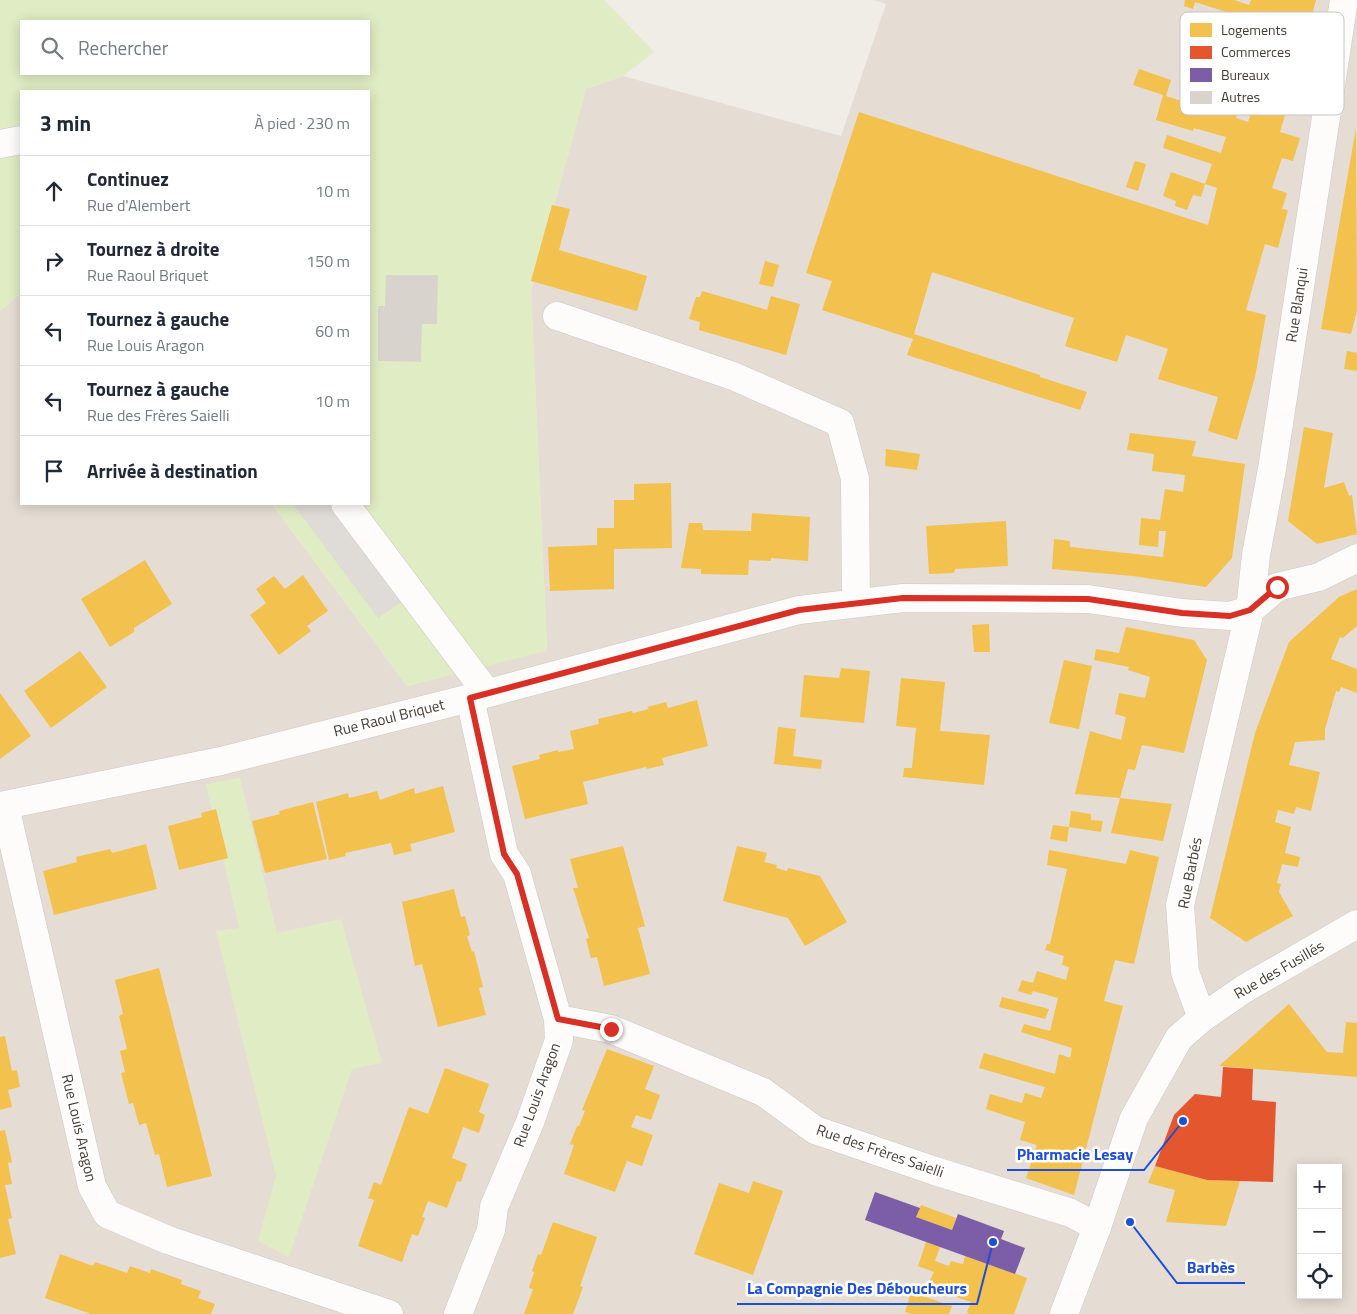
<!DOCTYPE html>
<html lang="fr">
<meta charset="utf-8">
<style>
:root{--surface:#fff;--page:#f6f6f7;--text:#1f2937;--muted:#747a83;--line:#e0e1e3}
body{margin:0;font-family:"Titillium Web",sans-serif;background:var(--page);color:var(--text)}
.controls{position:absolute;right:15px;bottom:15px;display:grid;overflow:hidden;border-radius:0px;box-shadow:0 2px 12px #0003}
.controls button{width:45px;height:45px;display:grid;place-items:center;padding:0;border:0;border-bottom:1px solid var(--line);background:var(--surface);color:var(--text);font:25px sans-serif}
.stop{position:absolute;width:15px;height:15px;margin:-11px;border:4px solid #d93025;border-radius:50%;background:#fff}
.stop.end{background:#d93025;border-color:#fff;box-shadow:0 1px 5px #0008}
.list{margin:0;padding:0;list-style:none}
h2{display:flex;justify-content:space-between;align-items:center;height:65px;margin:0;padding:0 20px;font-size:21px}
h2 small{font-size:16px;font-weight:400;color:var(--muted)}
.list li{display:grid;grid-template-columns:32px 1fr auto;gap:15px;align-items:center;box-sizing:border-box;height:70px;padding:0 20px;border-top:1px solid var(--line)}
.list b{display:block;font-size:19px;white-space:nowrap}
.list p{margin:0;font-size:16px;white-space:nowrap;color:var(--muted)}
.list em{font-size:16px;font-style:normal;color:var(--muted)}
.icon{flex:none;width:28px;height:28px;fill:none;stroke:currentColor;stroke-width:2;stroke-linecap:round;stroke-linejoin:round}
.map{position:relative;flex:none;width:1357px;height:1314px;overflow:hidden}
.search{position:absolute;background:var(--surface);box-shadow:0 2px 12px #0003;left:20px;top:20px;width:350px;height:55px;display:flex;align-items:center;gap:12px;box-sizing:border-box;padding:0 18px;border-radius:0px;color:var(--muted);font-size:19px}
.panel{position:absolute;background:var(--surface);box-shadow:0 2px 12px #0003;left:20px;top:90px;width:350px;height:415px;border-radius:0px}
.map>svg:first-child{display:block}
.residential{fill:#e5ddd3;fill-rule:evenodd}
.green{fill:#e0ecc3;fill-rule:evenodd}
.parking{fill:#dfdbd6}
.homes{fill:#f2c14e}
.shops{fill:#e4572e}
.offices{fill:#7b5ea7}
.building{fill:#d8d3cd}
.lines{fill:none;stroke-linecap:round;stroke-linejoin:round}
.minor-casing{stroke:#ccc8c2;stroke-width:29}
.minor{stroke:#fdfcfb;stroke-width:28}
.route{stroke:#d93025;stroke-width:6}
.labels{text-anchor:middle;stroke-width:5;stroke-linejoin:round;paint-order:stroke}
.street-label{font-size:15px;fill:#453c32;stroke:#fff}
.key{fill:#fff;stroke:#c7c4c2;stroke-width:1}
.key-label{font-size:14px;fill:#453c32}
.leader{fill:none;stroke:#1d4ed8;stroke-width:2}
.callout-dot{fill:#1d4ed8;stroke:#fff;stroke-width:2}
.callout-label{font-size:16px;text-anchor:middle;font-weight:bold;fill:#1d4ed8;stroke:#fff;stroke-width:5;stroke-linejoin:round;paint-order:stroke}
</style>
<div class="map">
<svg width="1357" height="1314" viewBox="0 0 1357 1314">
<rect width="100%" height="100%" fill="#f0ece6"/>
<path class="residential" d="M874,0H1357V1314H0V311L21,293V504H272L407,686L547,650L531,290L586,89L623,76L841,136L886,4ZM1301,1168H1338V1295H1301Z"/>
<g class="green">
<path d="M0,0H604L654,52L623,76L586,89L531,290L547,651L407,686L272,504H369V91H21V293L0,311ZM21,21H369V74H21Z"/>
<polygon points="240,778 277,933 341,919 382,1063 352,1069 289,1257 258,1241 276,1176 216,931 239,928 206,784"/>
</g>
<polygon class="parking" points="293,504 345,504 413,594 378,618"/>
<g class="homes">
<polygon points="1185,0 1234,0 1249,5 1251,0 1316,0 1302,53 1260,40 1236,118 1248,122 1254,105 1285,115 1280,132 1300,138 1293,161 1282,158 1272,188 1287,193 1282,209 1288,210 1278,248 1265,244 1246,310 1266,315 1255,377 1237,440 1208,431 1218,397 1158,379 1168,349 1126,335 1117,362 1065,346 1074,318 932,272 914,334 1040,375 1040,377 1087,392 1080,410 907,355 913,339 822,310 832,281 806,273 859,112 1208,225 1217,188 1205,184 1212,164 1163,148 1167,135 1221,153 1226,137 1194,128 1193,131 1156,120 1163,95 1133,85 1139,69 1171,80 1166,96 1204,108 1211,88 1206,86 1208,81 1199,78 1206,57 1189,52 1198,20 1228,30 1233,14 1195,2 1193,9 1184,6"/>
<polygon points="1356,128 1357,311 1351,334 1321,329"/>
<polygon points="1135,161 1146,164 1138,191 1126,187"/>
<polygon points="1171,172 1205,184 1201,197 1193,195 1187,210 1175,206 1176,201 1163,196"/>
<polygon points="552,205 570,209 559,250 647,276 637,311 531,281"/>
<polygon points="765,261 779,265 773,287 759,284"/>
<polygon points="702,291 767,310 771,296 800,304 786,355 699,330 700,322 689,319 696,297 700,297"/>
<polygon points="1347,351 1357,353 1357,371 1344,369"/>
<polygon points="1304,427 1333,433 1324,488 1344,482 1349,496 1352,495 1357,534 1317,544 1288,521"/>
<polygon points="1130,433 1196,441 1192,456 1245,464 1232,558 1206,587 1133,576 1052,569 1054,539 1070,541 1070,547 1163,557 1166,531 1159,531 1158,547 1139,545 1141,518 1160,520 1165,489 1183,492 1185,475 1152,471 1154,454 1127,450"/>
<polygon points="886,449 920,454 917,470 885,466"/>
<polygon points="671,483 672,548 614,549 614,589 550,591 548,547 597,545 597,528 614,528 614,500 634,500 634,484"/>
<polygon points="752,513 810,517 808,561 771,558 771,561 749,560 748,575 701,574 701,569 681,568 689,523 702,523 703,530 751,531"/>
<polygon points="1006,521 1008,566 955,569 954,573 929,574 926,526"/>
<polygon points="145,560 172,604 134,628 134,632 110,647 81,599"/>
<polygon points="303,575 328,611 307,626 311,631 279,655 250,615 266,603 256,589 274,576 285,589"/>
<polygon points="1357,589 1357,626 1343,638 1340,637 1331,659 1357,669 1357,693 1341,687 1339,692 1336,691 1325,729 1325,740 1295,742 1289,765 1320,772 1311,811 1296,807 1294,814 1278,810 1275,822 1291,827 1285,853 1300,857 1298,867 1282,864 1277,883 1281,884 1279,892 1293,916 1246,942 1210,918 1255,733 1289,642 1339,597"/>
<polygon points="989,624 990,652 974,652 972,625"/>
<polygon points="1126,627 1194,640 1207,660 1184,753 1142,745 1135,770 1128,769 1120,798 1075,794 1090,731 1121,740 1126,717 1115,714 1119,693 1145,698 1150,677 1128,670 1129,667 1094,660 1096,649 1119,653"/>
<polygon points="80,651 107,687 51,728 24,691"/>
<polygon points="1064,660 1092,666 1079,729 1049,723"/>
<polygon points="841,668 870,671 864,723 800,717 804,675 839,678"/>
<polygon points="901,678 945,682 940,731 990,735 984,785 903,777 904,768 912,768 916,728 896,726"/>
<polygon points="0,693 31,736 0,759"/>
<polygon points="697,700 708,746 662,758 664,765 647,769 646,767 583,782 588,804 525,819 512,766 540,759 539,755 558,750 558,752 574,749 570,731 599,724 598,719 632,711 633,713 649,709 647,707 666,702 668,708"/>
<polygon points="778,727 796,729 793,756 822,760 821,769 774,764"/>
<polygon points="443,786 455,832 410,844 412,851 394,855 391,843 345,853 346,856 329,860 316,802 348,793 349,798 377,791 380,800 414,788 415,794"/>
<polygon points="1120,798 1172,804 1163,841 1111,833"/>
<polygon points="313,802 327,859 265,873 252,821 280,814 279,811"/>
<polygon points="216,809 228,858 179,870 168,826 202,817 201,813"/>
<polygon points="1071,811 1091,814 1091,820 1103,821 1101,832 1069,827 1067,842 1050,839 1053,825 1069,827"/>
<polygon points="146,844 157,889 54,915 43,871 77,862 76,857 110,849 112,853"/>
<polygon points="623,846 645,926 638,928 650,974 604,986 597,957 591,958 586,939 589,938 573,888 578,888 570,859"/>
<polygon points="737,846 767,853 764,862 777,865 776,868 787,871 788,868 820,876 847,922 805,946 788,918 723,901"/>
<polygon points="1049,850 1126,864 1130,850 1159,857 1134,964 1115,960 1104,1001 1123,1006 1074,1195 1026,1178 1037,1145 1020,1140 1025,1122 986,1109 990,1094 1022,1103 1025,1093 1041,1098 1045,1087 979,1068 984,1053 1055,1074 1059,1054 1070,1058 1072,1048 1021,1032 1024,1024 1050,1031 1058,998 1033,991 1031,995 1018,991 1022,980 1033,983 1037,971 1066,980 1069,967 1062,965 1064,956 1045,950 1047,944 1050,944 1067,869 1047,865"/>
<polygon points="454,889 461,917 465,916 470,935 467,936 472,952 474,951 483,987 479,988 486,1015 438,1027 422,964 415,966 402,902"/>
<polygon points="159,968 212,1176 167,1187 159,1154 155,1155 146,1123 139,1125 133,1103 129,1104 121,1073 125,1072 120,1051 127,1049 119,1016 123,1014 115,980"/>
<polygon points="1002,997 1049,1009 1045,1019 999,1007"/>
<polygon points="1289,1004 1327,1052 1343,1053 1346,1022 1357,1023 1357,1077 1219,1066"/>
<polygon points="5,1036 12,1071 17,1070 20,1087 8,1090 12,1107 0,1110 0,1037"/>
<polygon points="607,1049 654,1066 645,1089 660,1095 651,1120 636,1115 631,1127 653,1135 642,1166 627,1161 615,1192 564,1174 574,1145 570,1144 577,1126 579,1126 585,1111 582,1110"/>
<polygon points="445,1068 489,1084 479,1112 485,1115 479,1133 463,1127 452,1158 467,1164 461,1182 457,1181 447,1208 428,1201 422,1217 425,1218 418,1236 412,1234 402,1262 358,1246 374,1200 368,1198 374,1182 381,1185 409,1107 428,1114"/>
<polygon points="5,1130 12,1162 8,1163 12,1184 5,1185 12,1218 8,1219 16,1254 0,1258 0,1131"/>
<polygon points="1155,1166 1207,1180 1240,1181 1226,1226 1166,1222 1175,1190 1148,1183"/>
<polygon points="753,1181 783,1191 753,1275 694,1254 719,1183 749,1193"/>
<polygon points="921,1205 956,1218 952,1230 916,1217"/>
<polygon points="553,1222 597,1237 580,1286 583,1287 573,1314 524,1314 533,1289 529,1288 534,1272 532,1271 538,1254 541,1255"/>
<polygon points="926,1242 940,1247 935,1261 949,1266 951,1261 963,1264 965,1256 1027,1278 1014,1314 969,1314 967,1312 971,1302 956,1297 957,1293 929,1282 934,1272 918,1266"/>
<polygon points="60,1254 93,1266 95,1262 127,1273 130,1266 150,1273 151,1269 182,1280 181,1284 201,1291 198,1298 215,1304 211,1314 91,1314 45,1298"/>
<polygon points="911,1292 952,1306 949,1314 912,1314 905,1312"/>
</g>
<polygon class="shops" points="1223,1067 1253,1069 1252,1100 1276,1102 1273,1182 1207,1180 1155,1166 1174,1115 1195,1094 1221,1097"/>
<polygon class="offices" points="875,1192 920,1208 916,1217 952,1230 958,1214 1004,1231 1001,1239 1025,1248 1015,1274 865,1220"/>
<polygon class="building" points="386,275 438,275 437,324 422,324 421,362 378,361 378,306 385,306"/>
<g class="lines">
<defs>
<g id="minor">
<polyline points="0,144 21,140"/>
<polyline points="557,316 733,376 840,423 855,479 856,603"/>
<polyline points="345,504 487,693"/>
<polyline points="0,806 221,761 470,698 799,610 903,598 1088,599 1182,613 1230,616 1250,610 1277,587 1319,577 1357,558"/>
<polyline points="5,806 92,1186 107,1214 168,1240 389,1314"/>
<polyline points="1202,1018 1185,972 1180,905 1250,610 1256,555 1272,469 1344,0"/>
<polyline points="558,1019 611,1029 763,1092 815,1130 935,1171 1071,1213 1097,1227"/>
<polyline points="458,1314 491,1230 494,1207 530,1122 559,1040 558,1019 517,874 504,854 470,698"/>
<polyline points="1064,1314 1097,1227 1134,1118 1179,1038 1202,1018 1244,989 1357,924"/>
</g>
</defs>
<use href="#minor" class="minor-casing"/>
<use href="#minor" class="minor"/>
</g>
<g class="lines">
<polyline class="route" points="611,1029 558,1019 517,874 504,854 470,698 799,610 903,598 1088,599 1182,613 1230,616 1250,610 1277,587"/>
</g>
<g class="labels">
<g class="street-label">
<text transform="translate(1297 305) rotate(-81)" y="5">Rue Blanqui</text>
<text transform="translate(389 718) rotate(-14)" y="5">Rue Raoul Briquet</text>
<text transform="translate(1190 873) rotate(-79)" y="5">Rue Barbés</text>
<text transform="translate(1279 970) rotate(-30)" y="5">Rue des Fusillés</text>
<text transform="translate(537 1095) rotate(-70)" y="5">Rue Louis Aragon</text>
<text transform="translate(79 1128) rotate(77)" y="5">Rue Louis Aragon</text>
<text transform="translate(880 1151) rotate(19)" y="5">Rue des Frères Saielli</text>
</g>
</g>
<rect x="1180" y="12" width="164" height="103" rx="8" class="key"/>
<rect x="1190" y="23" width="22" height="14" fill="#f2c14e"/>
<rect x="1190" y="46" width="22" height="13" fill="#e4572e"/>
<rect x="1190" y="68" width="22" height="14" fill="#7b5ea7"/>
<rect x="1190" y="91" width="22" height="13" fill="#d8d3cd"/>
<g class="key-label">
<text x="1221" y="35">Logements</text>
<text x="1221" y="57">Commerces</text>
<text x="1221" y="80">Bureaux</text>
<text x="1221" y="102">Autres</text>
</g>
<path class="leader" d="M1183 1121L1144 1170H1007M1130 1222L1177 1283H1245M993 1242L977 1304H737"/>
<g class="callout-dot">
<circle cx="1183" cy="1121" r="5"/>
<circle cx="1130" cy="1222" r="5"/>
<circle cx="993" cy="1242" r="5"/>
</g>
<g class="callout-label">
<text x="1075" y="1160">Pharmacie Lesay</text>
<text x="1211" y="1273">Barbès</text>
<text x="857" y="1294">La Compagnie Des Déboucheurs</text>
</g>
</svg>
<div class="controls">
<button>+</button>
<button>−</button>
<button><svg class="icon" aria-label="locate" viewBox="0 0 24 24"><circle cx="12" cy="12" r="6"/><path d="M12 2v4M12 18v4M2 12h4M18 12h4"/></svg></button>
</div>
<div class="stop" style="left:1277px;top:587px"></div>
<div class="stop end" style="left:611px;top:1029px"></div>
<div class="search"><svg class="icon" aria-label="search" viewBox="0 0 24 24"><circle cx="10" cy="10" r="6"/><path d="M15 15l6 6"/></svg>Rechercher</div>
<section class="panel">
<h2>3 min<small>À pied · 230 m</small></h2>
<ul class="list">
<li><svg class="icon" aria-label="ahead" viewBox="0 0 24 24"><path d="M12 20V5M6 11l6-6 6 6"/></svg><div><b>Continuez</b><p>Rue d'Alembert</p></div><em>10 m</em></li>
<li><svg class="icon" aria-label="right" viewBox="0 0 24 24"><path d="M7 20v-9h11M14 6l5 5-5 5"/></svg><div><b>Tournez à droite</b><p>Rue Raoul Briquet</p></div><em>150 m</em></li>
<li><svg class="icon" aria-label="left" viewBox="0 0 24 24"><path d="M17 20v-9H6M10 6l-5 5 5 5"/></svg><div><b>Tournez à gauche</b><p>Rue Louis Aragon</p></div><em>60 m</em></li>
<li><svg class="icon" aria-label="left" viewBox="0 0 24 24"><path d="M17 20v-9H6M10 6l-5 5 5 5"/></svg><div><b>Tournez à gauche</b><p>Rue des Frères Saielli</p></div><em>10 m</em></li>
<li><svg class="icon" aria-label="arrive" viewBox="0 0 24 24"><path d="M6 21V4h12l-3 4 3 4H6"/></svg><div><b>Arrivée à destination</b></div></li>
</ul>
</section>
</div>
